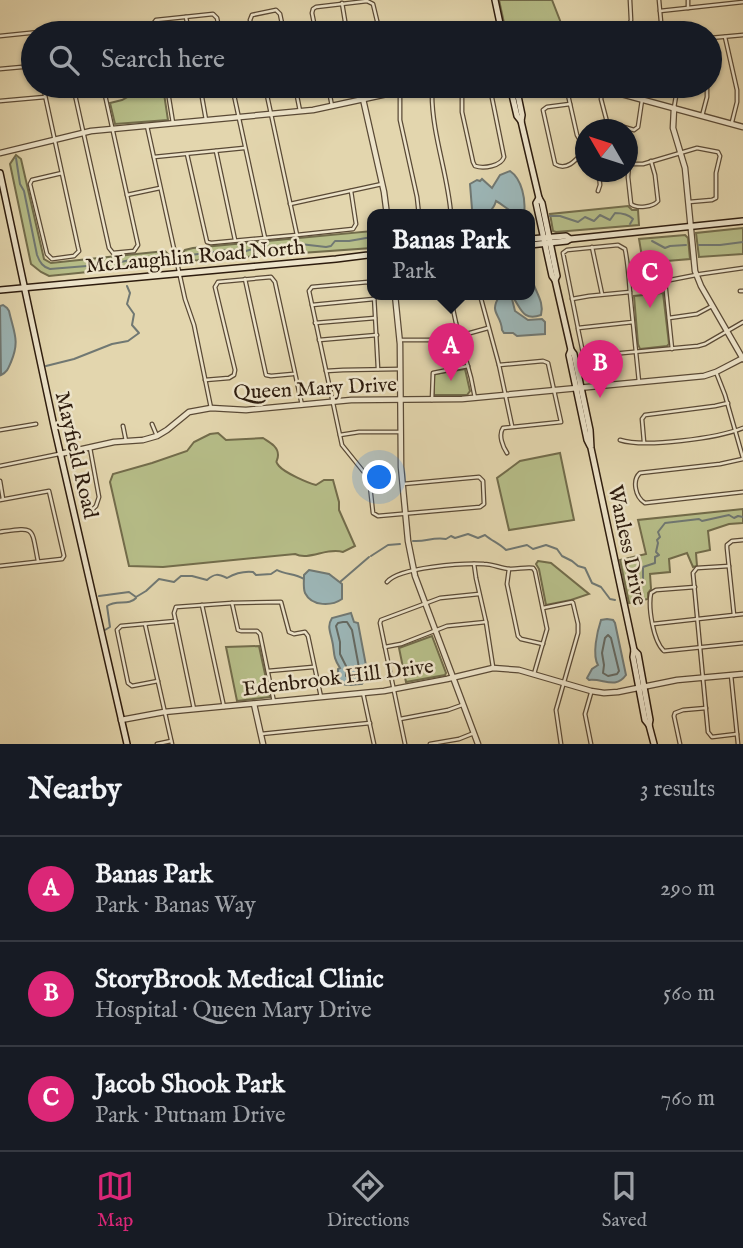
<!DOCTYPE html>
<meta charset="utf-8">
<style>
:root{--surface:#171b24;--page:#20242c;--text:#f1f3f6;--muted:#9ea1a6;--line:#363941;--accent:#db2777}
body{margin:0;font-family:"IM FELL English",serif;background:var(--page);color:var(--text)}
.compass{position:absolute;left:575px;top:119px;width:63px;height:63px;border-radius:50%;background:var(--surface);box-shadow:0 2px 5px #0004;rotate:309deg}
.you{position:absolute;left:380px;top:478px;width:24px;height:24px;margin:-18px;border:5px solid #fff;border-radius:50%;background:#1a73e8;box-shadow:0 0 0 10px #1a73e833}
.badge{display:grid;place-items:center;width:46px;height:46px;border-radius:50%;background:var(--accent);color:#fff;font-size:23px;font-weight:700}
.pin{position:absolute;translate:-50% -58px;filter:drop-shadow(0 2px 4px #0008)}
.pin::after{content:'';position:absolute;top:37px;width:24px;height:21px;background:inherit;clip-path:polygon(0 0,100% 0,50% 100%)}
.popup{position:absolute;left:367px;top:209px;width:168px;height:91px;box-sizing:border-box;display:grid;place-content:center;border-radius:14px;background:var(--surface);filter:drop-shadow(0 2px 5px #0005);font-size:23px;white-space:nowrap;color:var(--muted)}
.popup b{font-size:26px;color:var(--text)}
.popup::after{content:'';position:absolute;left:50%;top:100%;margin-left:-14px;border:14px solid transparent;border-top-color:var(--surface)}
.list{margin:0;padding:0;list-style:none}
h2{display:flex;justify-content:space-between;align-items:center;height:91px;margin:0;padding:0 28px;font-size:30px}
h2 small{font-size:23px;font-weight:400;color:var(--muted)}
.list li{display:grid;grid-template-columns:46px 1fr auto;gap:21px;align-items:center;box-sizing:border-box;height:105px;padding:0 28px;border-top:2px solid var(--line)}
.list b{display:block;font-size:26px;white-space:nowrap}
.list p{margin:0;font-size:23px;white-space:nowrap;color:var(--muted)}
.list em{font-size:23px;font-style:normal;color:var(--muted)}
.icon{flex:none;width:38px;height:38px;fill:none;stroke:currentColor;stroke-width:2;stroke-linecap:round;stroke-linejoin:round}
.map{position:relative;flex:none;width:743px;height:744px;overflow:hidden}
.search{position:absolute;background:var(--surface);box-shadow:0 2px 5px #0004;left:21px;right:21px;top:21px;height:77px;display:flex;align-items:center;gap:18px;box-sizing:border-box;padding:0 24px;border-radius:38px;color:var(--muted);font-size:26px}
.sheet{height:406px;background:var(--surface)}
nav{display:flex;justify-content:space-around;align-items:center;box-sizing:border-box;height:98px;border-top:2px solid var(--line);background:var(--surface);font-size:19px;color:var(--muted)}
nav a{display:grid;justify-items:center;gap:4px}
nav .on{color:var(--accent)}
.map>svg:first-child{display:block}
.green{fill:#b6bd88;stroke:#726c4b;stroke-width:2}
.water{fill:#9cb6b7;stroke:#707873;stroke-width:2}
.lines{fill:none;stroke-linecap:round;stroke-linejoin:round}
.shore{stroke:#646962;stroke-width:2}
.stream{stroke:#707873;stroke-width:2}
.minor-casing{stroke:#5a4a36;stroke-width:5}
.tertiary-casing{stroke:#5a4a36;stroke-width:7}
.secondary-casing{stroke:#2d1c0e;stroke-width:8}
.minor{stroke:#ede4ca;stroke-width:2.5}
.tertiary{stroke:#ede4ca;stroke-width:4.5}
.secondary{stroke:#ede4ca;stroke-width:5}
.labels{text-anchor:middle;stroke-width:5;stroke-linejoin:round;paint-order:stroke}
.street-label{font-size:21px;fill:#2d1c0e;stroke:#ede4ca}
</style>
<div class="map">
<svg width="743" height="744" viewBox="0 0 743 744">
<rect width="100%" height="100%" fill="#e3d6ae"/>
<filter id="stains"><feTurbulence type="fractalNoise" baseFrequency=".00286" numOctaves="4"/><feColorMatrix values="0 0 0 0 .2 0 0 0 0 .09 0 0 0 0 .02 0 0 0 .5 -.17"/></filter>
<radialGradient id="worn" r=".72"><stop offset=".6" stop-color="#630" stop-opacity="0"/><stop offset="1" stop-color="#630" stop-opacity=".3"/></radialGradient>
<g class="green">
<polygon points="499,0 552,0 561,23 534,25 529,30 506,32"/>
<polygon points="163,87 168,120 115,124 110,103 122,100 140,90"/>
<polygon points="16,155 21,159 44,259 51,263 165,251 169,255 170,259 166,264 49,276 41,272 31,264 10,164"/>
<polygon points="628,206 632,210 638,210 639,225 556,232 553,231 550,214"/>
<polygon points="743,228 743,254 699,257 696,233"/>
<polygon points="372,231 372,248 188,261 183,258 183,253 185,250 193,248"/>
<polygon points="685,235 688,238 690,259 643,263 639,239"/>
<polygon points="663,293 669,344 667,346 640,349 638,344 634,296"/>
<polygon points="465,369 470,391 467,395 434,395 433,378 435,374"/>
<path d="M218,433L226,440L263,438C269,442 278,446 278,455C278,462 274,460 279,466C285,473 308,483 316,485L324,480H333L339,502V510L355,546L343,552C327,547 309,561 295,554L163,567L129,566L110,482L113,474L152,463L187,451L194,442L210,434Z"/>
<polygon points="560,453 574,520 509,530 497,478 520,461"/>
<polygon points="743,509 743,523 729,524 708,531 710,550 696,553 697,566 693,567 687,553 669,559 670,572 650,574 651,589 648,593 648,599 629,603 620,560 646,554 638,520"/>
<polygon points="538,561 551,563 589,594 571,600 546,605 539,569 536,564"/>
<polygon points="432,636 446,673 445,675 406,682 399,648"/>
<polygon points="259,646 270,697 237,701 226,647"/>
</g>
<g class="water">
<path d="M510,171C522,179 526,200 524,214C511,215 506,206 496,201C493,211 486,216 475,214L472,209L470,184L477,180L480,181L482,179L492,188L500,175Z"/>
<path d="M530,261L533,266C526,284 546,297 541,315C521,322 521,306 511,295H530Z"/>
<path d="M500,295H507L512,299L515,311L528,320L542,319L545,322V334L517,336L513,333H504L502,330C501,313 488,314 500,295Z"/>
<path d="M3,305L7,308L9,311C14,333 20,341 11,362C8,369 7,372 1,375L0,306Z"/>
<path d="M309,570L329,574L342,584V599C332,606 312,607 305,593C303,588 304,580 304,575Z"/>
<path d="M351,613L354,622L358,623L368,676L362,684C356,683 343,689 339,680C338,677 338,673 338,669L340,668C332,656 335,652 332,640C330,631 327,626 332,618Z"/>
<path d="M607,619L613,620L615,623L626,675C615,690 603,678 589,680L587,678L592,669L598,665C592,655 597,632 601,620Z"/>
</g>
<g class="lines">
<g class="shore">
<polygon points="343,622 347,622 352,630 360,673 358,676 349,678 346,676 346,666 340,654 340,642 336,626 338,623"/>
<polygon points="608,635 611,638 619,671 617,674 608,676 603,673 604,665 602,653 605,638"/>
</g>
<g class="stream">
<path d="M16,158L20,184L24,191L37,255C40,263 43,267 50,269L99,265L110,262H121L143,257L161,260L169,258"/>
<path d="M550,216H560L578,222L585,217L594,221L600,215L610,220L615,213C622,213 628,214 633,219L630,224"/>
<polyline points="530,225 534,225"/>
<polyline points="652,241 665,248 670,246 686,245"/>
<polyline points="699,245 720,245 743,242"/>
<polyline points="183,256 229,250 246,251 259,247 268,250 280,247 293,247 300,244 326,247 331,246 335,241 349,241 372,237"/>
<polyline points="46,366 74,359 112,344 128,341 139,333 132,325 134,314 127,304 130,293 127,286"/>
<path d="M413,541C427,542 431,537 446,539L451,536L455,538L468,534L478,538L485,535C492,541 500,544 506,550L527,545L533,549L546,545L557,549L562,556L572,561L578,566L585,568L592,583L601,587L610,599L615,600"/>
<polyline points="371,556 388,545 400,544"/>
<polyline points="340,582 369,557"/>
<polyline points="631,593 639,588 639,585 643,581 643,567 655,563 655,557 659,555 656,552 658,543 657,540 660,537 658,532 665,523 699,519 702,521 729,515 734,518 738,516 743,517"/>
<path d="M99,596L129,592L136,597L146,591L159,579L174,582L181,576H192L207,580C215,573 218,574 227,578C234,574 244,571 253,572L256,575L271,574L277,570C286,575 295,573 304,579"/>
<path d="M105,630L110,627L107,606C116,599 129,606 136,598"/>
</g>
<defs>
<g id="minor">
<polyline points="659,0 662,33"/>
<polyline points="688,0 688,8"/>
<polyline points="342,3 347,33"/>
<polyline points="660,11 743,2"/>
<polyline points="186,17 189,33"/>
<polyline points="155,33 153,24 156,20 213,14 217,18 220,33"/>
<polyline points="253,33 250,20 252,15 276,10 280,14 284,33"/>
<polyline points="316,33 312,13 313,9 316,7 367,1 373,4 380,33"/>
<polyline points="394,33 401,31 470,30 474,33"/>
<path d="M532,33V31L536,28C573,24 591,23 628,33"/>
<polyline points="627,33 631,20 630,0"/>
<polyline points="0,36 117,24 121,25 124,33"/>
<polyline points="725,37 737,90 737,102 732,122"/>
<polyline points="710,38 743,35"/>
<polyline points="0,69 33,66"/>
<path d="M43,86C55,140 66,193 78,247L79,251L74,256L52,259L47,254L30,184L32,180L62,173"/>
<polyline points="73,86 109,248 113,253 134,251 138,245 103,86"/>
<polyline points="137,86 149,86"/>
<polyline points="167,86 173,123"/>
<polyline points="200,86 206,120"/>
<polyline points="232,86 265,238"/>
<polyline points="265,86 297,235 353,229 356,224 351,191"/>
<polyline points="295,86 300,111"/>
<polyline points="328,86 332,106"/>
<polyline points="400,86 400,120 417,197 419,215"/>
<polyline points="566,86 577,135 585,149"/>
<polyline points="603,90 601,99 607,122 634,130 638,127 642,100"/>
<path d="M432,94C432,135 448,174 451,215"/>
<path d="M462,96V112L473,162L475,166C484,169 501,166 504,157L491,93"/>
<polyline points="0,101 45,97"/>
<path d="M570,104L547,107L543,110L555,164C567,172 577,159 586,149"/>
<polyline points="674,108 676,96 674,86"/>
<polyline points="702,116 707,97 707,86"/>
<polyline points="147,126 185,299 194,325 211,408"/>
<polyline points="216,151 235,240"/>
<polyline points="187,154 207,242 211,243 297,235"/>
<polyline points="154,157 244,148"/>
<polyline points="628,164 643,164 697,148 718,152 720,156 716,173 716,198 712,200 689,202"/>
<path d="M629,164L628,177L631,204C637,209 653,207 658,201L655,175L651,161"/>
<polyline points="598,191 600,185 599,172"/>
<polyline points="127,195 160,188"/>
<polyline points="290,204 382,184"/>
<polyline points="592,247 602,294"/>
<polyline points="245,279 266,375 271,376 293,374"/>
<polyline points="372,284 368,282 312,287 309,291 342,445 367,476 370,486 373,513 378,516 480,507 484,504 483,481 479,477 403,484"/>
<polyline points="740,291 743,291"/>
<polyline points="374,295 378,369"/>
<polyline points="450,295 456,323 471,378 475,398"/>
<polyline points="480,295 499,365 512,426"/>
<polyline points="572,299 589,296 630,292"/>
<polyline points="312,305 374,299"/>
<polyline points="669,318 697,314 712,306"/>
<path d="M633,322L578,328L563,253L567,250L618,245L625,249C628,263 629,279 630,293C633,323 636,353 639,382"/>
<polyline points="315,323 375,318"/>
<polyline points="578,329 583,353 586,356 590,356 698,346 705,344 743,322"/>
<polyline points="319,340 377,335"/>
<polyline points="399,340 445,340 488,328"/>
<polyline points="672,349 665,281 701,274 743,268"/>
<path d="M499,365L543,361L548,363L561,422L503,428C498,435 503,447 507,453"/>
<polyline points="326,371 343,370 400,369"/>
<polyline points="716,372 725,395 743,458"/>
<polyline points="205,380 229,378 234,375 235,370 215,287 218,282 271,277 275,282 302,405"/>
<polyline points="432,400 433,373 468,366"/>
<polyline points="152,424 157,436"/>
<polyline points="123,426 126,441"/>
<polyline points="0,430 36,424"/>
<polyline points="340,435 359,432 399,432"/>
<path d="M620,440C645,448 718,438 743,428"/>
<polyline points="644,442 642,419 645,415 715,406 728,403"/>
<polyline points="90,448 99,497 96,506 91,511"/>
<path d="M743,459L720,464L640,473C632,480 635,497 645,503L743,492"/>
<polyline points="0,466 59,454"/>
<polyline points="0,481 3,499"/>
<polyline points="0,500 49,491 64,556 62,559 0,566"/>
<path d="M0,532C36,527 31,526 38,561"/>
<polyline points="474,564 476,578 486,622 493,667"/>
<polyline points="729,566 697,568 693,573 708,732 712,737 737,734"/>
<polyline points="509,569 507,584 518,636 521,639 543,644"/>
<path d="M387,582C399,567 464,563 484,564C493,564 502,569 511,569C519,569 526,567 533,568L535,571L547,629L534,674"/>
<path d="M695,587L656,590L651,593C648,607 653,641 664,651L743,643"/>
<polyline points="232,603 238,630 241,631 257,631 260,634 274,702"/>
<polyline points="202,605 224,707"/>
<polyline points="543,608 572,602 573,603 578,624 578,633 556,710 561,744"/>
<polyline points="734,615 727,548 727,545 732,541 743,540"/>
<polyline points="145,624 172,744"/>
<polyline points="653,624 743,614"/>
<polyline points="385,647 401,644 447,626 486,622"/>
<polyline points="268,671 313,667"/>
<polyline points="731,675 738,744"/>
<polyline points="158,681 132,686 128,683 117,630 121,626 176,621"/>
<polyline points="363,693 374,744"/>
<polyline points="591,693 585,714 591,744"/>
<polyline points="194,709 174,613 176,607 232,603 281,602 289,632 294,634 305,632 308,636 321,697"/>
<polyline points="400,719 448,710 462,705"/>
<polyline points="261,734 370,723"/>
<polyline points="157,744 171,741"/>
<polyline points="405,744 380,623 381,620 440,598 479,594"/>
<polyline points="430,744 459,739 474,733"/>
<polyline points="680,744 674,716 675,713 683,710 706,708"/>
</g>
<g id="tertiary">
<polyline points="592,86 743,127"/>
<polyline points="363,99 384,192 387,215"/>
<polyline points="674,108 673,128 685,168 695,271 701,286 743,359"/>
<polyline points="0,153 91,131 313,110 387,94 478,94 563,86"/>
<polyline points="395,295 400,344 401,467 408,541 415,576 478,744"/>
<polyline points="60,454 114,442 143,440 157,436 167,430 189,412 211,408 246,410 351,400 462,399 704,376 716,372 743,358"/>
<polyline points="254,704 263,744"/>
<polyline points="121,720 164,712 384,691 447,679 493,668 519,670 591,691 604,693 618,692 677,680 743,674"/>
</g>
<g id="secondary">
<polyline points="495,0 502,33"/>
<polyline points="510,86 517,116 521,121"/>
<polyline points="516,86 522,115 521,121 524,134 539,198 542,203 557,276 555,280"/>
<polyline points="0,173 54,426 127,744"/>
<polyline points="539,198 536,203 552,276 555,280 571,350 574,354 590,430 591,448 634,650 633,657 645,720 649,725"/>
<polyline points="530,239 566,236 570,239"/>
<polyline points="530,245 567,241 570,239 743,221"/>
<polyline points="0,290 336,259 368,255 372,253"/>
<polyline points="571,350 569,355 587,440 590,446"/>
<polyline points="634,650 638,654 650,720 649,725 654,744"/>
</g>
</defs>
<use href="#minor" class="minor-casing"/>
<use href="#tertiary" class="tertiary-casing"/>
<use href="#secondary" class="secondary-casing"/>
<use href="#minor" class="minor"/>
<use href="#tertiary" class="tertiary"/>
<use href="#secondary" class="secondary"/>
</g>
<g class="labels">
<g class="street-label">
<text transform="translate(195 256) rotate(-5)" y="7">McLaughlin Road North</text>
<text transform="translate(315 388) rotate(-3)" y="7">Queen Mary Drive</text>
<text transform="translate(77 455) rotate(77)" y="7">Mayfield Road</text>
<text transform="translate(628 545) rotate(78)" y="7">Wanless Drive</text>
<text transform="translate(338 677) rotate(-7)" y="7">Edenbrook Hill Drive</text>
</g>
</g>
<rect width="100%" height="100%" filter="url(#stains)"/>
<rect width="100%" height="100%" fill="url(#worn)"/>
</svg>
<svg class="compass" viewBox="-18 -18 36 36"><path d="M0-13l5 13h-10z" fill="#e53935"/><path d="M0 13l5-13h-10z" fill="#9ea1a6"/></svg>
<div class="you"></div>
<div class="pin badge" style="left:451px;top:381px">A</div>
<div class="popup"><b>Banas Park</b>Park</div>
<div class="pin badge" style="left:600px;top:398px">B</div>
<div class="pin badge" style="left:650px;top:308px">C</div>
<div class="search"><svg class="icon" aria-label="search" viewBox="0 0 24 24"><circle cx="10" cy="10" r="6"/><path d="M15 15l6 6"/></svg>Search here</div>
</div>
<section class="sheet">
<h2>Nearby<small>3 results</small></h2>
<ul class="list">
<li><span class="badge">A</span><div><b>Banas Park</b><p>Park · Banas Way</p></div><em>290 m</em></li>
<li><span class="badge">B</span><div><b>StoryBrook Medical Clinic</b><p>Hospital · Queen Mary Drive</p></div><em>560 m</em></li>
<li><span class="badge">C</span><div><b>Jacob Shook Park</b><p>Park · Putnam Drive</p></div><em>760 m</em></li>
</ul>
</section>
<nav>
<a class="on"><svg class="icon" aria-label="map" viewBox="0 0 24 24"><path d="M3 6l6-2 6 2 6-2v14l-6 2-6-2-6 2zM9 4v14M15 6v14"/></svg>Map</a>
<a><svg class="icon" aria-label="directions" viewBox="0 0 24 24"><path d="M12 3l9 9-9 9-9-9zM9 14v-3h6M13 9l2 2-2 2"/></svg>Directions</a>
<a><svg class="icon" aria-label="saved" viewBox="0 0 24 24"><path d="M7 4h10v16l-5-4-5 4z"/></svg>Saved</a>
</nav>
